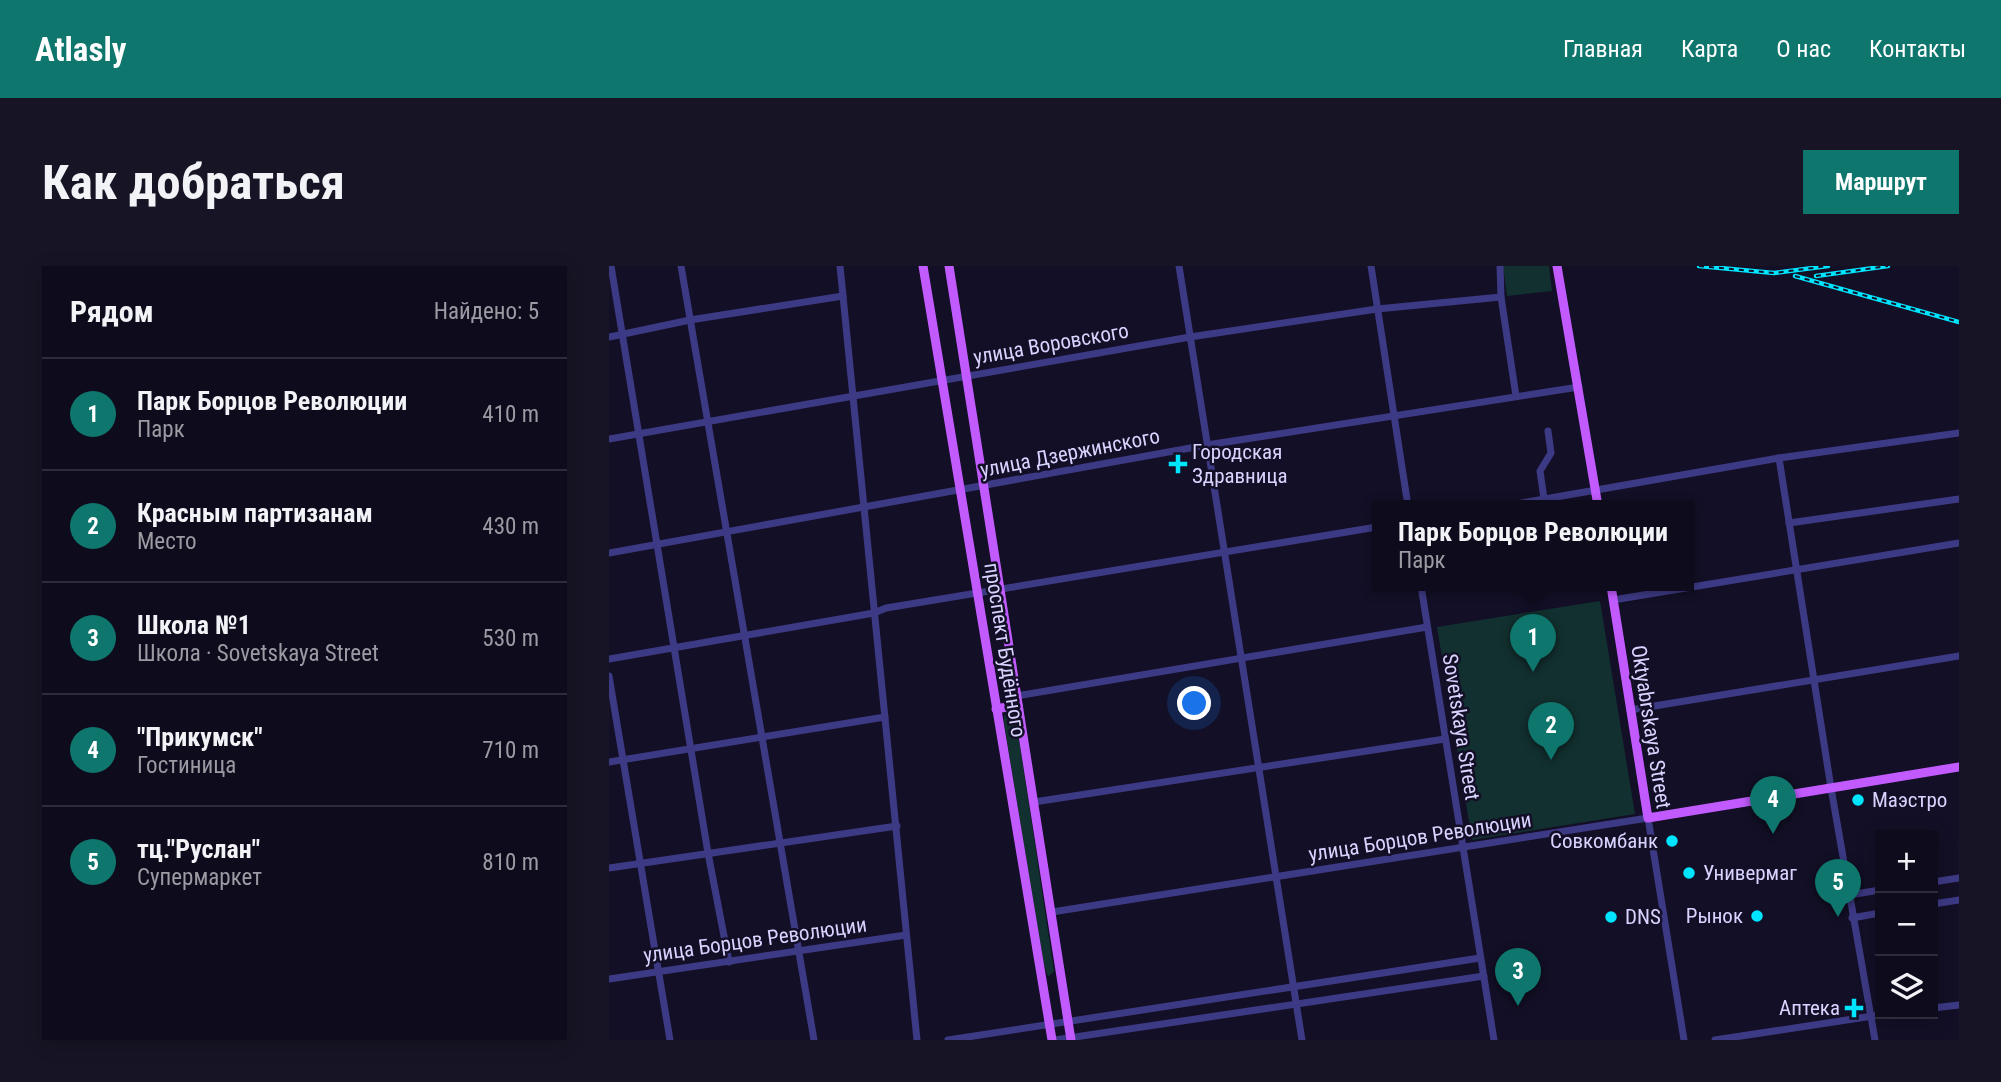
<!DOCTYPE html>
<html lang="ru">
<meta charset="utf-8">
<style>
:root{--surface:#0e0b1c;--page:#171425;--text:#f1f3f6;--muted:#9b9ba3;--line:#2e2b3b;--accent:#0f766e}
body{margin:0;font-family:"Roboto Condensed",sans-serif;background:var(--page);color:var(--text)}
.controls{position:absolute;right:21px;bottom:21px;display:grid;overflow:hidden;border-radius:0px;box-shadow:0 4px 18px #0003}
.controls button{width:63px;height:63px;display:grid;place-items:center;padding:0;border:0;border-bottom:2px solid var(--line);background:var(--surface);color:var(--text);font:35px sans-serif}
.you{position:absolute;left:586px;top:438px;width:24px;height:24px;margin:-18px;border:5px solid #fff;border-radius:50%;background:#1a73e8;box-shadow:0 0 0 10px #1a73e833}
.badge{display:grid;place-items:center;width:46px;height:46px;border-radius:50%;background:var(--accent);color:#fff;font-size:23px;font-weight:700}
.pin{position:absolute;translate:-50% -58px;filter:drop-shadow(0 2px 4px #0008)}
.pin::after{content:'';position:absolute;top:37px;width:24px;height:21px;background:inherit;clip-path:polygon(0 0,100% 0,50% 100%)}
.popup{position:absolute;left:763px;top:234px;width:322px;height:91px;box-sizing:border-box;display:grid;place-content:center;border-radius:0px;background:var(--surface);filter:drop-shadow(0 2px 5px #0005);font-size:23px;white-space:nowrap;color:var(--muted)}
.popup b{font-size:26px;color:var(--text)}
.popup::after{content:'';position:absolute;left:50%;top:100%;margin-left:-14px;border:14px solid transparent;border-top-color:var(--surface)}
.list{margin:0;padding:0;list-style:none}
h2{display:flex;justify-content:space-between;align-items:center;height:91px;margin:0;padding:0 28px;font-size:30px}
h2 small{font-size:23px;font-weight:400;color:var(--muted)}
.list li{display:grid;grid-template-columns:46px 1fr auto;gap:21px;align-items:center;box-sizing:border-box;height:112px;padding:0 28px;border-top:2px solid var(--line)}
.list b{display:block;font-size:26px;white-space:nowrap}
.list p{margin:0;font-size:23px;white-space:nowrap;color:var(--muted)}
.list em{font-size:23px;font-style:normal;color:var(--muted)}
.icon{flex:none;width:38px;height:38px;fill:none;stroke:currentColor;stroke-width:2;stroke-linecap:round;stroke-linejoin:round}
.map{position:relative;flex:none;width:1350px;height:774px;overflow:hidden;border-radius:0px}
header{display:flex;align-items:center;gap:42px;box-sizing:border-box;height:98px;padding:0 35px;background:var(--accent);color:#fff}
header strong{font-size:33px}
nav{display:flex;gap:38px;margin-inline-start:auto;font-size:24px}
.intro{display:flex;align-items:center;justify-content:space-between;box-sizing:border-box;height:168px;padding:0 42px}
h1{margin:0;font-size:49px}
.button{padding:18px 32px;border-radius:0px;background:var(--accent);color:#fff;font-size:24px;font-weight:700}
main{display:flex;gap:42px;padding:0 42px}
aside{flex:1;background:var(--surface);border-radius:0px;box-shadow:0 4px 18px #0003}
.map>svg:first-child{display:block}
.green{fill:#12302f}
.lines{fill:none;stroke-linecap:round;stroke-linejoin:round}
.minor{stroke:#3d3a85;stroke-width:7}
.major{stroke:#c25bff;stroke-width:9}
.rail-casing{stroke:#00e5ff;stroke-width:4.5}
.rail{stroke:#130f26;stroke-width:2;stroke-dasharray:5;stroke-linecap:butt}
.poi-dot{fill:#00e5ff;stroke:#130f26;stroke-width:2.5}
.labels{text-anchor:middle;stroke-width:5;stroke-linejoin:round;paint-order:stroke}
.street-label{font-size:21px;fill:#d9d4ff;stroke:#130f26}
.poi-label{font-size:21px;fill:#d9d4ff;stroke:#130f26;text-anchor:start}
</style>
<header>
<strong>Atlasly</strong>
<nav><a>Главная</a><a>Карта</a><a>О нас</a><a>Контакты</a></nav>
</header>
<div class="intro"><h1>Как добраться</h1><a class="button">Маршрут</a></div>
<main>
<aside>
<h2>Рядом<small>Найдено: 5</small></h2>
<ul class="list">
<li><span class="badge">1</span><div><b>Парк Борцов Революции</b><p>Парк</p></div><em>410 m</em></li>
<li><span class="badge">2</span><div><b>Красным партизанам</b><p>Место</p></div><em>430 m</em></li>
<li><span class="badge">3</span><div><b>Школа №1</b><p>Школа · Sovetskaya Street</p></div><em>530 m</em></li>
<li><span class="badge">4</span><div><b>&quot;Прикумск&quot;</b><p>Гостиница</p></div><em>710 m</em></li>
<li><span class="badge">5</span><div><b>тц.&quot;Руслан&quot;</b><p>Супермаркет</p></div><em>810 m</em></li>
</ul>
</aside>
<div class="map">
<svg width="1350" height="774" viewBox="0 0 1350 774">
<rect width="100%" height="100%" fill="#130f26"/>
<g class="green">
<polygon points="894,0 940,0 943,25 898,30"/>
<polygon points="991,335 1026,548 863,574 828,361"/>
<polygon points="403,446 406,447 445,705 439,711 432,688 395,456 395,450"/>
</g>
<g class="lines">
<g class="minor">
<polyline points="2,0 99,587 120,696"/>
<polyline points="72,0 205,774"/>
<polyline points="231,0 308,774"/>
<polyline points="570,0 693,774"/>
<polyline points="762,0 799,240"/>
<polyline points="891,0 892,31 907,130"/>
<polyline points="0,71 81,54 234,30"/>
<polyline points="0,173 581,71 768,43 892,31"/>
<polyline points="1170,192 1222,522 1266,774"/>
<polyline points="935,233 931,205 942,187 939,165"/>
<polyline points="896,240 1170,192 1350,167"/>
<polyline points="1180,257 1350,233"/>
<polyline points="0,287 598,179 970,121"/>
<polyline points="812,320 885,774"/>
<polyline points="1004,334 1350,277"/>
<polyline points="0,393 265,347 277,342 768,261"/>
<polyline points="0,410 61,774"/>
<polyline points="407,430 818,361"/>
<polyline points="1021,444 1350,390"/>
<polyline points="0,496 276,451"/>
<polyline points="425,536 836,473"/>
<polyline points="0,602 288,560"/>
<polyline points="1324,616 1350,612"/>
<polyline points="1240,629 1271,624"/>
<polyline points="1324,638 1350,634"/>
<polyline points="443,646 1039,552 1075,774"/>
<polyline points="1243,652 1271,647"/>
<polyline points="0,713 297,669"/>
<polyline points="1324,742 1350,739"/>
<polyline points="339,774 871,692"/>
<polyline points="446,774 875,710"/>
<polyline points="1106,774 1277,748"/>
</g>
<g class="major">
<polyline points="314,0 443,774"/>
<polyline points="340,0 462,774"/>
<polyline points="948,0 989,240"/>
<polyline points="1002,320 1039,552 1350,501"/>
<polyline points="387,443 409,439"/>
</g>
<defs>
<g id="rail">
<polyline points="1090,0 1165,7 1219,0"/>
<polyline points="1186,10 1350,56"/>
<polyline points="1207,10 1279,0"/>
</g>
</defs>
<use href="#rail" class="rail-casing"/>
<use href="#rail" class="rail"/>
</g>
<g class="poi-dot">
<path d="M565.5 187.5h7v7h7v7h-7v7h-7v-7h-7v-7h7z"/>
<circle cx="1249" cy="534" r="7"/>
<circle cx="1063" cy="575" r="7"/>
<circle cx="1080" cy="607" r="7"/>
<circle cx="1148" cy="650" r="7"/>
<circle cx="1002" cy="651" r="7"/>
<path d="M1241.5 731.5h7v7h7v7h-7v7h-7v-7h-7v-7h7z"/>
</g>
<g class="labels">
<g class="street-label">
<text transform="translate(442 78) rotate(-10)" y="7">улица Воровского</text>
<text transform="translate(461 187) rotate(-11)" y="7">улица Дзержинского</text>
<text transform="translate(396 384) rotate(81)" y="7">проспект Будённого</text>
<text transform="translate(852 461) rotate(81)" y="7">Sovetskaya Street</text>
<text transform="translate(1042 461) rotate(81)" y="7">Oktyabrskaya Street</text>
<text transform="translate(811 571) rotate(-9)" y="7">улица Борцов Революции</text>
<text transform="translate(146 674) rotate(-8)" y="7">улица Борцов Революции</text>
</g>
<g class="poi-label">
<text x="583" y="193">Городская<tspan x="583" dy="24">Здравница</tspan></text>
<text x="1263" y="541">Маэстро</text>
<text x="1049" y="582" text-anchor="end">Совкомбанк</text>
<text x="1094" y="614">Универмаг</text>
<text x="1134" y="657" text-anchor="end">Рынок</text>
<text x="1016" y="658">DNS</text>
<text x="1231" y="749" text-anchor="end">Аптека</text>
</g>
</g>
</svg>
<div class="controls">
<button>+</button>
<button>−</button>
<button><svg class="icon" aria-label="layers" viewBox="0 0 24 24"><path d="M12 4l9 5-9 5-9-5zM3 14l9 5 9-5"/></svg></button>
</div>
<div class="you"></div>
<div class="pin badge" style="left:924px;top:406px">1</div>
<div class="popup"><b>Парк Борцов Революции</b>Парк</div>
<div class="pin badge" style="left:942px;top:494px">2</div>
<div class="pin badge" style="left:909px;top:740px">3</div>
<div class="pin badge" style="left:1164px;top:568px">4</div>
<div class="pin badge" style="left:1229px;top:651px">5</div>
</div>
</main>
